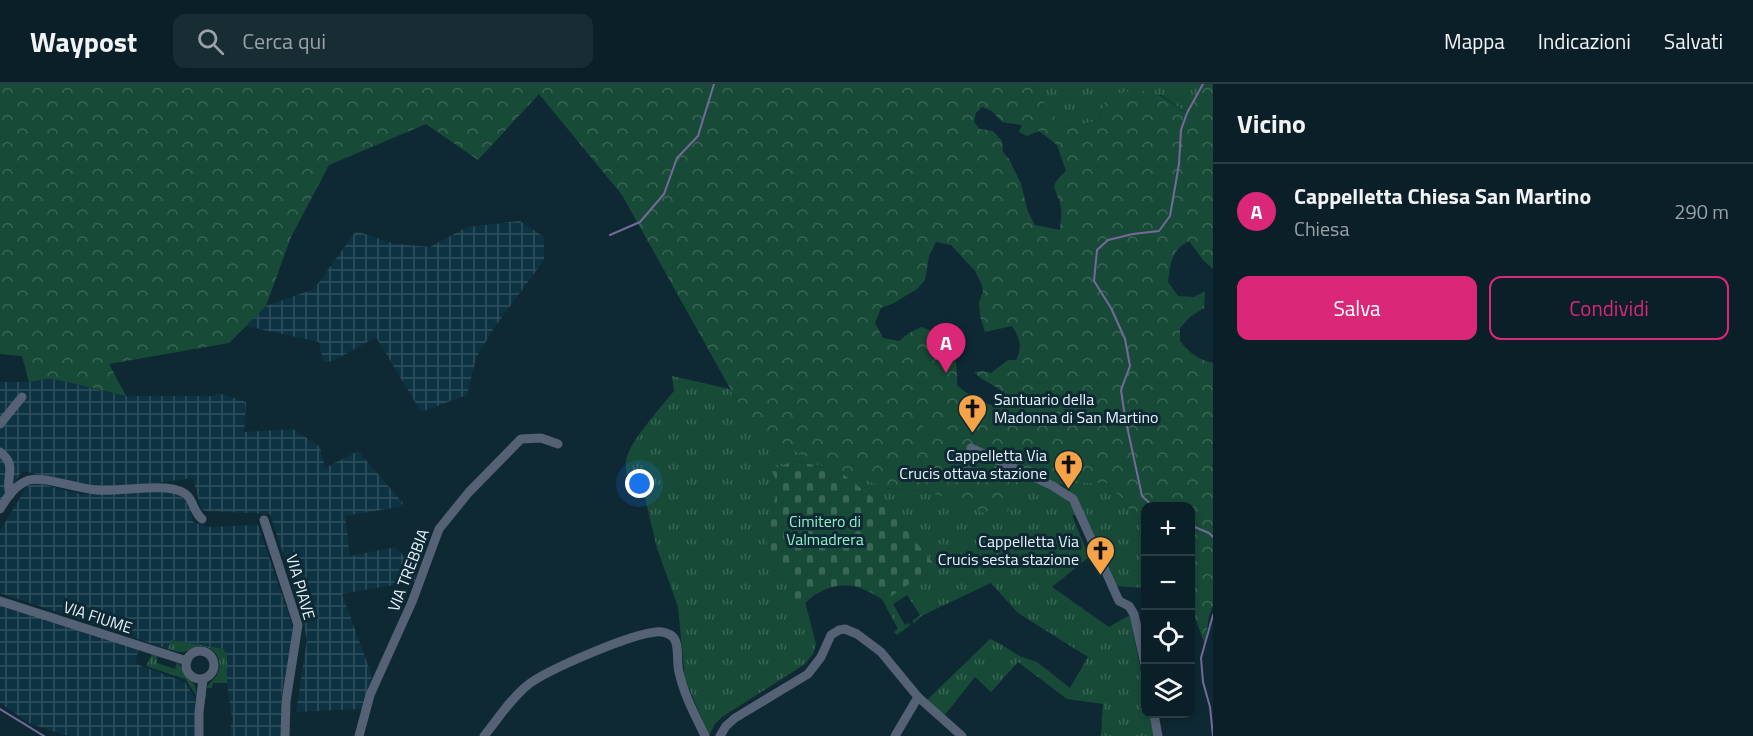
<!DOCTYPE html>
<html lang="it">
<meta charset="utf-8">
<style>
:root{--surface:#0a1f27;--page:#182c33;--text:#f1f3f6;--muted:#99a2a7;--line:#2a3d44;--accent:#db2777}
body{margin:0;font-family:"Titillium Web",sans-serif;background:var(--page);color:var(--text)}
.controls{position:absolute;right:18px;bottom:18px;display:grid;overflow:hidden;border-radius:12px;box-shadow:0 3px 9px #0003}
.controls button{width:54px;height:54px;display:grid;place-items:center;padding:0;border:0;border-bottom:2px solid var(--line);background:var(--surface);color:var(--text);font:30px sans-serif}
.you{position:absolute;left:640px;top:400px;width:21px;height:21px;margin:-15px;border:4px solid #fff;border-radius:50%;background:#1a73e8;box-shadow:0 0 0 9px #1a73e833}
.badge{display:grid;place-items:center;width:39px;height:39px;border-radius:50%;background:var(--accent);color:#fff;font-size:20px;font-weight:700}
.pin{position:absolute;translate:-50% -50px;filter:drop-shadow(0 2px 3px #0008)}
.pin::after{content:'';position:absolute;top:32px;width:21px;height:18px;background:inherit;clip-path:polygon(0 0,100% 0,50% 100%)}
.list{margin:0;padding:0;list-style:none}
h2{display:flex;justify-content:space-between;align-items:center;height:78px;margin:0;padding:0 24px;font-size:26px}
h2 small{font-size:20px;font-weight:400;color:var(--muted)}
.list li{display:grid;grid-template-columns:39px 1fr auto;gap:18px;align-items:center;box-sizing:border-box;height:96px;padding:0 24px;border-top:2px solid var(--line)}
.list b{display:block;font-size:22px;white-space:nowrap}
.list p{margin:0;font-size:20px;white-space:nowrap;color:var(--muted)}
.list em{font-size:20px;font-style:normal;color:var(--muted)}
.actions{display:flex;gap:12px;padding:18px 24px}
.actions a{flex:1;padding:14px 0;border:2px solid var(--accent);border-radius:12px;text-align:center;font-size:21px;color:var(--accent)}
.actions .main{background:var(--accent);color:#fff}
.icon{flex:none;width:33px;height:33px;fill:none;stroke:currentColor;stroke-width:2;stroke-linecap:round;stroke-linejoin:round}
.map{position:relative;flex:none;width:1213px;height:652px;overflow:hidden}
header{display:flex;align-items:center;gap:36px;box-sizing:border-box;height:84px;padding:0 30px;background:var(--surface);border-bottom:2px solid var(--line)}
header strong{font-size:28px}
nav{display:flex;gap:33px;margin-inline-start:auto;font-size:21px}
.search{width:420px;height:54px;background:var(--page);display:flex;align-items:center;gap:15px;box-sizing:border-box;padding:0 21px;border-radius:12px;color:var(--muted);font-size:22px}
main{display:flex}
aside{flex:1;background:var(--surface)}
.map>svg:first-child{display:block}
.industrial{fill:url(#industrial-grid)}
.grass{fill:url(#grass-tufts)}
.forest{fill:url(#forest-crowns);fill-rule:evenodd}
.cemetery{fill:url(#cemetery-stones)}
.park{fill:#184b37}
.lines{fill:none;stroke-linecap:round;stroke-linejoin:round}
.stream{stroke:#75699b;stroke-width:2}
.street{stroke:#556175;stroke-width:9}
.labels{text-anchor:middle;stroke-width:6;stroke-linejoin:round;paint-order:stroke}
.poi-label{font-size:16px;fill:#e5f4fc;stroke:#0e2934;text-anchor:end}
.park-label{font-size:16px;fill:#90edc2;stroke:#0e2934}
.street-label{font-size:16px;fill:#e5f4fc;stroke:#0e2934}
</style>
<header>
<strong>Waypost</strong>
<div class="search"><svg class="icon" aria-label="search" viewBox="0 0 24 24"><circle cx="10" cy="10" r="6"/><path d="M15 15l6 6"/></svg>Cerca qui</div>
<nav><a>Mappa</a><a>Indicazioni</a><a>Salvati</a></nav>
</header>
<main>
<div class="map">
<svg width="1213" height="652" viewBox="0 0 1213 652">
<defs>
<pattern id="industrial-grid" width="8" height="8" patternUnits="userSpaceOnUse" patternTransform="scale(1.5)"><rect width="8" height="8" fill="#0d3241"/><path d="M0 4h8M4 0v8" fill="none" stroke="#30505d"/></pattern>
<pattern id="grass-tufts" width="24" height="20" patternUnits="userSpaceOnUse" patternTransform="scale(1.5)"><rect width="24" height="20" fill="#184b37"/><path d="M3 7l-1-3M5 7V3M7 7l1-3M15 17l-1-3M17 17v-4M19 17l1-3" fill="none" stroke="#396655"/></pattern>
<pattern id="forest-crowns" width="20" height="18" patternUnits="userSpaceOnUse" patternTransform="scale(1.5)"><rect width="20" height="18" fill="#184b37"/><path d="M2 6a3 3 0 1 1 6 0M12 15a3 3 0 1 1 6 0" fill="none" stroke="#396655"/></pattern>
<pattern id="cemetery-stones" width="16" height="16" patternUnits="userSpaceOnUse" patternTransform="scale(1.5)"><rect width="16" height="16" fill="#184b37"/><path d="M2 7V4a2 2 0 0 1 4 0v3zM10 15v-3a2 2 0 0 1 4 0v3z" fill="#396655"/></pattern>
</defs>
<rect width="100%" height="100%" fill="#0e2934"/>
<g class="industrial">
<polygon points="520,137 544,153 544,176 494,244 476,274 467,311 421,328 376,253 333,277 323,278 319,258 246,242 266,222 314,205 356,147 395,160 430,163 467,143"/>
<polygon points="50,294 126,312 212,312 218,309 246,318 244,348 293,345 320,363 325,384 358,367 403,419 399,423 345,432 350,472 396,463 417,488 415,497 342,510 372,592 361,625 296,628 307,556 299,517 270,430 206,427 201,425 193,394 126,403 103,403 22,387 0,421 0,298 29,298"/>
<polygon points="37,399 80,410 146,406 172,407 181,413 190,423 193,438 207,443 258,441 294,546 281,614 281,652 230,652 232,634 227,599 227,571 223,565 172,556 168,565 0,509 0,447 27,402"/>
<polygon points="0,521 138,566 136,580 185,598 195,615 196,652 68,652 29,639 0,619"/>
</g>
<g class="grass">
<polygon points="1030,0 1203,0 1187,29 1161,11 1107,11 1098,37 1064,44"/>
<path d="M672,292L730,305L745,331L885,404L931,408L949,414L1011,419L1030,397C1053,405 1066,410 1078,432L1072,431L1089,473L1052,503L1109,543L1130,531L1145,609L1146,630H1150L1154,652H1101L1103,620L1067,615L1018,578L991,608L975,593L944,632L926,617L990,555L999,559L1019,572L1037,578L1070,604L1088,573L1018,529L991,499L923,531L914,539L912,537L920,531L907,511L893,520L905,541L909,539L910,541L897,551L894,548L898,545L882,515L861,504L825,383L794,377L778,399L767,465L788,482L803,510L816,560L813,570L805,580L722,633L715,640L709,651L685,595L678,523L657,464L644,410L645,406L640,401L627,396C627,390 625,383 626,377C628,359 662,322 674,307Z"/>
<polygon points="1069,399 1108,399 1145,445 1145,504 1116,502 1073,412 1063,401"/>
<path d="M171,556L223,565L227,571V599H213L212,604H206V614H204C206,597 216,598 219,585C222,574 213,562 201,562C194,562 189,567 182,568C177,568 173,566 168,565Z"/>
<polygon points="152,570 157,572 157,579 175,585 177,578 178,579 195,602 197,612 185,595 146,582"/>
</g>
<path class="forest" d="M0,0H1030L1064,44L1098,37L1107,11C1148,3 1153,5 1186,29L1203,0H1213V185L1203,176L1189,157C1170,167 1171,179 1168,198L1178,212L1194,213L1205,207L1204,224L1190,233L1180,244V257C1190,269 1197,275 1213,279V522L1209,532L1205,561L1191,523L1190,422H1146L1145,445L1108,399H1069L1063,401L1033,394L1011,419L1004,437L931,408L885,404L792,366L745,331L622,111L539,10L478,76L426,40L329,81L291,153L266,222L229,259L109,280L126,312L50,294L29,298L22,272L0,270ZM982,23L992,27L1002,38L1022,41L1019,48L1027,52L1039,47L1057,61L1066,87C1044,106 1060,105 1061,126C1062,132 1060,139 1060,146L1035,141L1028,128L1021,100L1009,75L1003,68L1002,57L993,47L980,45L974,38L976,29ZM936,158L951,161L975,187L982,201L983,208L979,218L980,232L985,248L1012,242C1020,255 1023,262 1016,276H1008L991,289L983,287L974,288C985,300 998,300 1009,315C990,326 986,320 969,310C964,307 961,305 957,301C958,270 953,253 921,243L909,249L899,257L883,254L875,239L881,224L894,219L917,205L925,196L929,172Z"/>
<path class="cemetery" d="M794,377C811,381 829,382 844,391C858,400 867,413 883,418L934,480L933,484L884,517C854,491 817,499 796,530L787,486L768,479L765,469L778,399L771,386Z"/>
<polygon class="park" points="918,327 954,349 953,355 941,355 929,351 916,331"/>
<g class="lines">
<g class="stream">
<polyline points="610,151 640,138 664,110 677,74 698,52 714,0"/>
<polyline points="1153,422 1142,412 1125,333 1121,306 1130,282 1125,255 1111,224 1094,197 1097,166 1108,156 1133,150 1159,147 1170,132 1179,80 1181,46 1187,29 1203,0"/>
<polyline points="1190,441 1209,449 1213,453"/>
<polyline points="0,625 44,652"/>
<polyline points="1213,652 1210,623 1203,598 1201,574 1213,531"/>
</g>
<g class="street">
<polyline points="0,340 22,313"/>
<polyline points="971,364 1053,402 1073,415 1119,517 1129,522 1134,530 1146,585"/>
<path d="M0,368C19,383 4,392 10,411"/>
<path d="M0,425C7,413 15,401 29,396C45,392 77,405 97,406C119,408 162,399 180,407C194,412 192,427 202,435"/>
<polyline points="264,436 298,541 286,617 285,652"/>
<polyline points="0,517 187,577"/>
<circle cx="200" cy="581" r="14"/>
<polyline points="1154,630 1158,652"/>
<polyline points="199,652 199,628 203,595"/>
<polyline points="359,652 370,611 412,518 439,445 469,408 521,355 541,354 558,360"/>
<path d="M484,652C498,635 511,614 529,600C549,585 631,550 656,548C661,547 669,549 673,553C680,560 676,578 679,588C684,611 695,631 705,652"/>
<polyline points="720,652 726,642 735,634 808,590 821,573 831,551 839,546 845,545 857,550 881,568 918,613 962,652"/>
<polyline points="895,652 918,613"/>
</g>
</g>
<defs>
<symbol id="church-pin" viewBox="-11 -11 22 30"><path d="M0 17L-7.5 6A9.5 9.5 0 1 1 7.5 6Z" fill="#f6a247" stroke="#0e2934"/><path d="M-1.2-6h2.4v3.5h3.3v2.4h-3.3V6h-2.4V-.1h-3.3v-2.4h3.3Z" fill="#111"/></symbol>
</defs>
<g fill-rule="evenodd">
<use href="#church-pin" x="956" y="308" width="33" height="45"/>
<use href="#church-pin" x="1052" y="364" width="33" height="45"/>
<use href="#church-pin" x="1084" y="450" width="33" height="45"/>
</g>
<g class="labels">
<g class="poi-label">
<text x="994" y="321" text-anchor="start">Santuario della<tspan x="994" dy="18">Madonna di San Martino</tspan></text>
<text x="1047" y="377">Cappelletta Via<tspan x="1047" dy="18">Crucis ottava stazione</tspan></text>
<text x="1079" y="463">Cappelletta Via<tspan x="1079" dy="18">Crucis sesta stazione</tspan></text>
</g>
<g class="park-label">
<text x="825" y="443">Cimitero di<tspan x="825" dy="18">Valmadrera</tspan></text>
</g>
<g class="street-label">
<text transform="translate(408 486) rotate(-69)" y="6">VIA TREBBIA</text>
<text transform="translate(301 503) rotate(74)" y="6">VIA PIAVE</text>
<text transform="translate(98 533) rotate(18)" y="6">VIA FIUME</text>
</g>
</g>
</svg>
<div class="controls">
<button>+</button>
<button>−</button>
<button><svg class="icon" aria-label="locate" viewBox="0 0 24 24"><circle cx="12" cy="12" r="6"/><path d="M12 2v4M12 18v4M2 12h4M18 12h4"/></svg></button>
<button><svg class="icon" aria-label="layers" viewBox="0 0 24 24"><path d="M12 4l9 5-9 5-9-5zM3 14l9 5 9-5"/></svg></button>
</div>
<div class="you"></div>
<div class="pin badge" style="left:946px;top:289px">A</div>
</div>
<aside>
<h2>Vicino<small></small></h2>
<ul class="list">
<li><span class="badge">A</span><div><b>Cappelletta Chiesa San Martino</b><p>Chiesa</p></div><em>290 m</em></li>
</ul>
<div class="actions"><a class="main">Salva</a><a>Condividi</a></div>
</aside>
</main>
